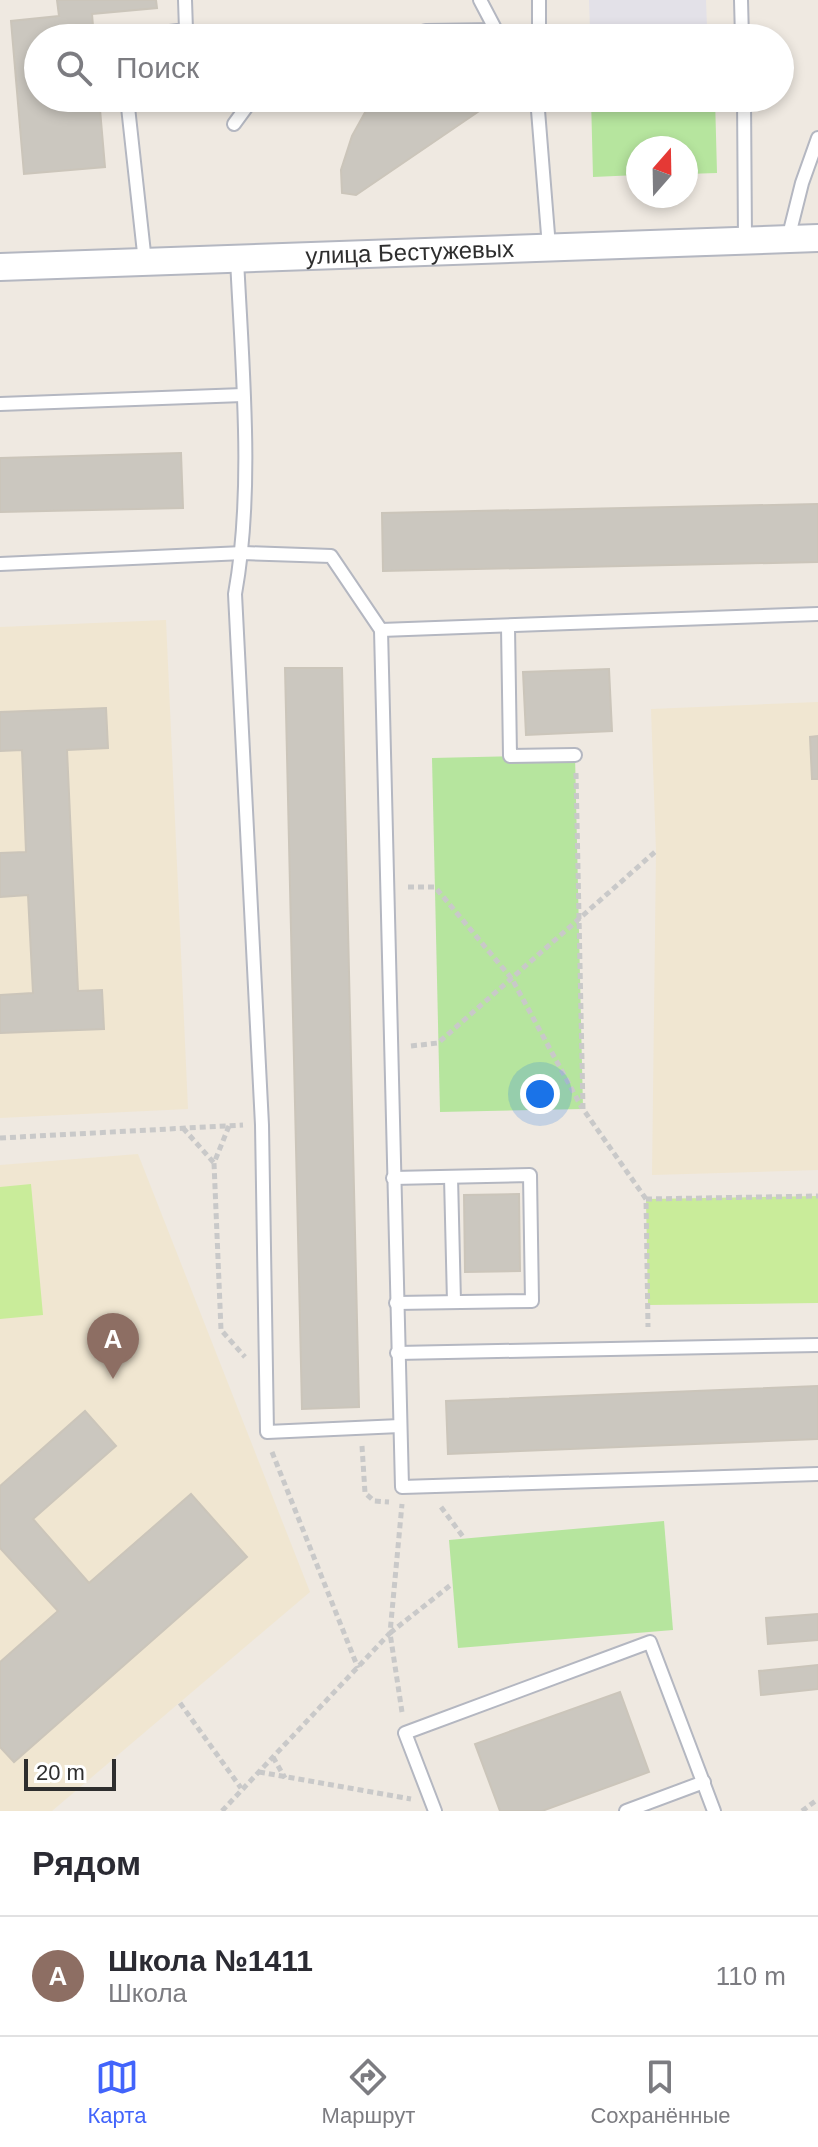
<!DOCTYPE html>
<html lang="ru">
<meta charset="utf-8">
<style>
:root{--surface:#fff;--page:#f7f7f7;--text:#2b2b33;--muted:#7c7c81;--line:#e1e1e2;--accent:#4264fb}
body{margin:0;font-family:Arial,sans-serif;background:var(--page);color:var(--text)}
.compass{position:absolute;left:626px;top:136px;width:72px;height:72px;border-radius:50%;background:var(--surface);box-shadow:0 4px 12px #0003;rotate:20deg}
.scale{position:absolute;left:24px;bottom:20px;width:92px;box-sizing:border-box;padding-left:8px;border:4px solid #2e2e2e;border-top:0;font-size:22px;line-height:28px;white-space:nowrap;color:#2e2e2e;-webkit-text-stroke:6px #fff;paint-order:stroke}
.you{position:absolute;left:540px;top:1094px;width:28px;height:28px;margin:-20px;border:6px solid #fff;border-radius:50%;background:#1a73e8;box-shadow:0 0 0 12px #1a73e833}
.badge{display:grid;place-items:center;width:52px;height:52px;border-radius:50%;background:var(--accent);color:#fff;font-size:26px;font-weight:700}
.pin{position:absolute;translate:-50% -66px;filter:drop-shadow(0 2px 4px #0008)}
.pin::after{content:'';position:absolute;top:42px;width:28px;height:24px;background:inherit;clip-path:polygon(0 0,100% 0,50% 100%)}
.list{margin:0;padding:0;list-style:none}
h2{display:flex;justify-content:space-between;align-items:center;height:104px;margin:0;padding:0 32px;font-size:34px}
h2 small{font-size:26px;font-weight:400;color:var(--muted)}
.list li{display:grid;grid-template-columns:52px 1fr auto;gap:24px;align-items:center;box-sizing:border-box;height:120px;padding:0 32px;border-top:2px solid var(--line)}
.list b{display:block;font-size:30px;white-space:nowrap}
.list p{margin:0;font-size:26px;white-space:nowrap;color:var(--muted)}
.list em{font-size:26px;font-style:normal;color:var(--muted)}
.icon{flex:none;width:44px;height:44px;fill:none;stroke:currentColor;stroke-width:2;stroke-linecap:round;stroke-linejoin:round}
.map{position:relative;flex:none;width:818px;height:1811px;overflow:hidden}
.search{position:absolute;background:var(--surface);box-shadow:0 4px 12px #0003;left:24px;right:24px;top:24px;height:88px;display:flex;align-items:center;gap:20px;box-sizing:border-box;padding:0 28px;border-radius:44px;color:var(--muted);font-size:30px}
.sheet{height:224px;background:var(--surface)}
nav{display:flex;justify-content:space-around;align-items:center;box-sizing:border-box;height:112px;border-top:2px solid var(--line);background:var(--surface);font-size:22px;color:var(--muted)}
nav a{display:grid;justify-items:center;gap:4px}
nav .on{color:var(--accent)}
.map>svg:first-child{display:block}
.industrial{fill:#e3e1e8}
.education{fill:#f0e6d1}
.green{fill:#b6e59e}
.pitch{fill:#c9ec9a}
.building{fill:#cbc7bf;stroke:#cbc5ba;stroke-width:2}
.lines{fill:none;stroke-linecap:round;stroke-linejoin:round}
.service-casing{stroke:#b4b7c1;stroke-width:16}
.minor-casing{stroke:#b4b7c1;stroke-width:30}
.path{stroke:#c9c9c9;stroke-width:5;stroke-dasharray:6 4;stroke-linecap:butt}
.service{stroke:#fff;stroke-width:12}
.minor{stroke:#fff;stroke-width:26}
.labels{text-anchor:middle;stroke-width:6;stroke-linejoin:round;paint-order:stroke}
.street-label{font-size:24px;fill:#2e2e2e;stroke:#fff}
</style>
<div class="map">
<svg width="818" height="1811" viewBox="0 0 818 1811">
<rect width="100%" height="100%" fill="#efe9e1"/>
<polygon class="industrial" points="589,0 706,0 707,27 590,30"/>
<g class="education">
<polygon points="166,620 188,1109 0,1118 0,627"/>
<polygon points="818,702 818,1170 652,1175 656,851 651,709"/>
<polygon points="138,1154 310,1592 52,1811 0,1811 0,1165"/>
</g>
<g class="green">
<polygon points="591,98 715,98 717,173 686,174 686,148 638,148 638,175 593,177"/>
<polygon points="575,755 583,1109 440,1112 432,758"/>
<polygon points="664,1521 673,1630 458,1648 449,1540"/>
</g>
<g class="pitch">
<polygon points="31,1184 43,1315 0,1319 0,1187"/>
<polygon points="818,1196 818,1303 648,1305 646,1199"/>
</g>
<g class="building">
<polygon points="57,0 156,0 157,8 92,14 94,38 38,38 38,98 99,98 105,167 24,174 11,21 59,16"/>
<polygon points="373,98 484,98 488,105 356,195 342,193 341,170 352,136"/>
<polygon points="181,453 183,508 0,512 0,458"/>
<polygon points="818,504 818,562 383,571 382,513"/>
<polygon points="285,668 342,668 359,1407 302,1409"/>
<polygon points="609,669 612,731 526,735 523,672"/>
<polygon points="106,708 108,748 67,750 78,991 102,990 104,1029 0,1033 0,995 33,993 28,895 0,897 0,853 26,852 22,750 0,751 0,712"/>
<polygon points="818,736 818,779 812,779 810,737"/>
<polygon points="519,1194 520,1271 465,1272 464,1195"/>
<polygon points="818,1386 818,1439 448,1454 446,1401"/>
<polygon points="85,1411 116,1446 33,1519 89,1583 191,1494 247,1557 14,1762 0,1747 0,1662 58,1611 0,1548 0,1486"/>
<polygon points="818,1614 818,1640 768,1644 766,1618"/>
<polygon points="818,1665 818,1689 761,1695 759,1671"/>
<polygon points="620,1692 649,1772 542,1811 500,1811 475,1744"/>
</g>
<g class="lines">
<defs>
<g id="service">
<polyline points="480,0 500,38"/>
<polyline points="741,0 742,38"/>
<polyline points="120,38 186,30 185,0"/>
<polyline points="397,38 426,31 496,30"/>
<polyline points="539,38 539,0"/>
<polyline points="127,98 145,262"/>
<polyline points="537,98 549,247"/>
<polyline points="744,98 745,240"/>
<polyline points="234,124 253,98"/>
<polyline points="788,239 802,183 818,138"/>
<path d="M237,259C242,365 254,489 235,594L262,1125L267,1432L400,1426"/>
<polyline points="0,404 243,395"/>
<polyline points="0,564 243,553 331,556 381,630 402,1487 818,1474"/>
<polyline points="508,627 510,756 575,755"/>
<polyline points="381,630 818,614"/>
<polyline points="451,1177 454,1302"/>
<polyline points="393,1178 530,1175 532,1301 396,1303"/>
<polyline points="397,1353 818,1345"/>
<polyline points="435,1811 405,1733 650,1642 714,1811"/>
<polyline points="626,1811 704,1782"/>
</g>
<g id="minor">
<path id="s1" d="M0,267L818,238"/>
</g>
</defs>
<use href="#service" class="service-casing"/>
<use href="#minor" class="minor-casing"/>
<g class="path">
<polyline points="576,773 583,1109 646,1199 648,1327"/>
<polyline points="408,887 435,887 512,979 582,1108"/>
<polyline points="411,1046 438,1043 656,851"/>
<polyline points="229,1126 214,1163 221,1330 245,1357"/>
<polyline points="183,1128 214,1163"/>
<polyline points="0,1138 243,1125"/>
<polyline points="646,1199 818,1196"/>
<polyline points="362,1446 365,1493 374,1501 389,1502"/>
<polyline points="272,1452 358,1668"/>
<polyline points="441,1507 464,1538"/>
<polyline points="180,1703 241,1788"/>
<polyline points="402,1712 390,1633 452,1584"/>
<polyline points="273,1757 285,1778"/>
<polyline points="259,1772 411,1799"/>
<polyline points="222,1811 390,1633 402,1504"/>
<polyline points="802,1811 818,1799"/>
</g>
<use href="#service" class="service"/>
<use href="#minor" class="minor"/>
</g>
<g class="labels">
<g class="street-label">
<text dy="8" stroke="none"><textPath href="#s1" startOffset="410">улица Бестужевых</textPath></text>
</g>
</g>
</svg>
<svg class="compass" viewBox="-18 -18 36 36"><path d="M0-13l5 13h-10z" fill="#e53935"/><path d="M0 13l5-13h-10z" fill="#7c7c81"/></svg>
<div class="scale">20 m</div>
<div class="you"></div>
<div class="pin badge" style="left:113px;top:1379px;background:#8d6e63">A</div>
<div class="search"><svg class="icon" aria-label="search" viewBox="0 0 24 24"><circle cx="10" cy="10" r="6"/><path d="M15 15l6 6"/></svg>Поиск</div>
</div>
<section class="sheet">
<h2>Рядом<small></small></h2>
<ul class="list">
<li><span class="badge" style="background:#8d6e63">A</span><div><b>Школа №1411</b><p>Школа</p></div><em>110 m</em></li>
</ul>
</section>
<nav>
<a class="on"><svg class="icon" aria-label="map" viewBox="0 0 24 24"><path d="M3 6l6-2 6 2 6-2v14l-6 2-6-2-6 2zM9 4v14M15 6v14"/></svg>Карта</a>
<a><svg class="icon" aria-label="directions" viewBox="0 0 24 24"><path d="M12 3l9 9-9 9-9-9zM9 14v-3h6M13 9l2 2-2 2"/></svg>Маршрут</a>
<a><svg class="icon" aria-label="saved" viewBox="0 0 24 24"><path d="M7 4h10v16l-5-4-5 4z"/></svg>Сохранённые</a>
</nav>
